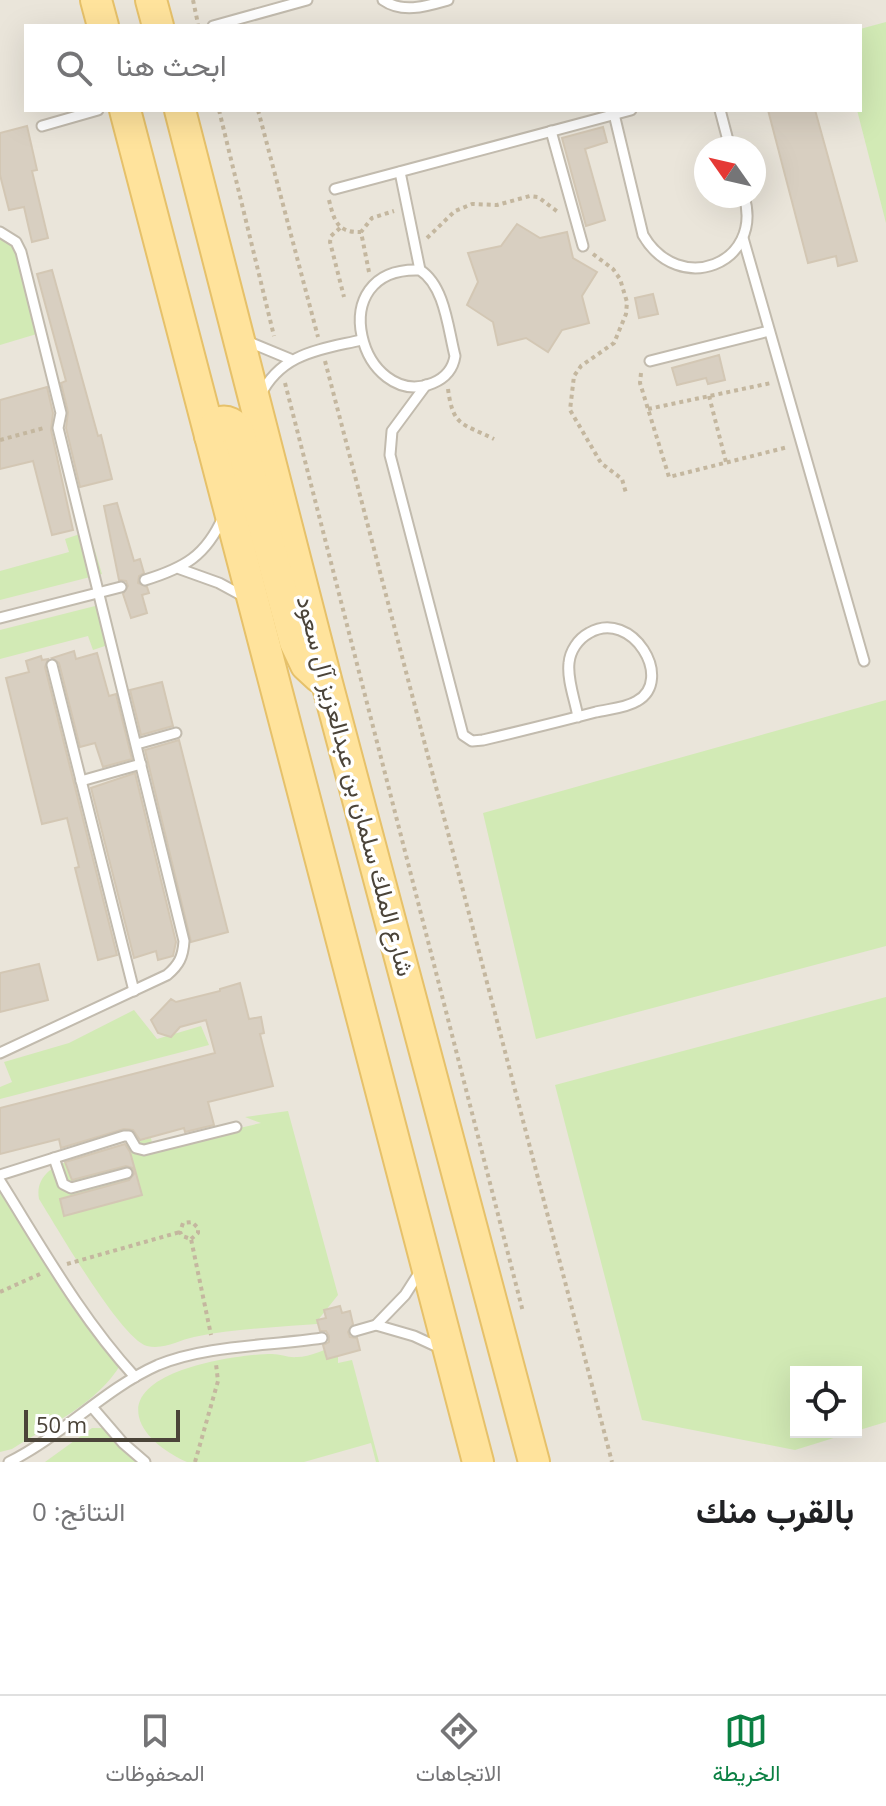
<!DOCTYPE html>
<html lang="ar">
<meta charset="utf-8">
<style>
:root{--surface:#fff;--page:#f6f6f6;--text:#202124;--muted:#757577;--line:#e0e0e0;--accent:#0b8043}
body{margin:0;font-family:"Open Sans",Vazirmatn,sans-serif;background:var(--page);color:var(--text);direction:rtl}
.controls{position:absolute;right:24px;bottom:24px;display:grid;overflow:hidden;border-radius:0px;box-shadow:0 8px 32px #0002}
.controls button{width:72px;height:72px;display:grid;place-items:center;padding:0;border:0;border-bottom:2px solid var(--line);background:var(--surface);color:var(--text);font:40px sans-serif}
.compass{position:absolute;left:694px;top:136px;width:72px;height:72px;border-radius:50%;background:var(--surface);box-shadow:0 8px 32px #0002;rotate:304deg}
.scale{position:absolute;left:24px;bottom:20px;width:156px;box-sizing:border-box;padding-left:8px;border:4px solid #4b4439;border-top:0;font-size:22px;line-height:28px;white-space:nowrap;color:#4b4439;-webkit-text-stroke:6px #fff;paint-order:stroke}
.list{margin:0;padding:0;list-style:none}
h2{display:flex;justify-content:space-between;align-items:center;height:104px;margin:0;padding:0 32px;font-size:34px}
h2 small{font-size:26px;font-weight:400;color:var(--muted)}
.icon{flex:none;width:44px;height:44px;fill:none;stroke:currentColor;stroke-width:2;stroke-linecap:round;stroke-linejoin:round}
.map{position:relative;flex:none;width:886px;height:1462px;overflow:hidden;direction:ltr}
.search{position:absolute;background:var(--surface);box-shadow:0 8px 32px #0002;left:24px;right:24px;top:24px;height:88px;display:flex;align-items:center;gap:20px;box-sizing:border-box;padding:0 28px;border-radius:0px;color:var(--muted);font-size:30px}
.sheet{height:232px;background:var(--surface)}
nav{display:flex;justify-content:space-around;align-items:center;box-sizing:border-box;height:112px;border-top:2px solid var(--line);background:var(--surface);font-size:22px;color:var(--muted)}
nav a{display:grid;justify-items:center;gap:4px}
nav .on{color:var(--accent)}
.map>svg:first-child{display:block}
.residential{fill:#eae5da;fill-rule:evenodd}
.green{fill:#d2eab5}
.building{fill:#d8cfc1;stroke:#d3c7b4;stroke-width:2}
.lines{fill:none;stroke-linecap:round;stroke-linejoin:round}
.lane-casing{stroke:#c2bbae;stroke-width:13}
.primary-casing{stroke:#e6c16a;stroke-width:34}
.path{stroke:#c4b79f;stroke-width:4;stroke-dasharray:4 4;stroke-linecap:butt}
.lane{stroke:#fff;stroke-width:9}
.primary{stroke:#ffe39c;stroke-width:30}
.labels{text-anchor:middle;stroke-width:7;stroke-linejoin:round;paint-order:stroke}
.street-label{font-size:24px;fill:#4b4439;stroke:#fff}
</style>
<div class="map">
<svg width="886" height="1462" viewBox="0 0 886 1462">
<rect width="100%" height="100%" fill="#f6f3ec"/>
<path class="residential" d="M0,0H886V1462H0ZM26,26H860V110H26ZM706,148H754V196H706ZM796,1372H856V1432H796Z"/>
<g class="green">
<polygon points="886,22 886,223 857,110 860,110 860,29"/>
<polygon points="0,240 9,240 25,253 40,333 0,345"/>
<polygon points="89,531 102,574 0,600 0,571 69,552 65,539"/>
<polygon points="107,603 117,642 93,650 88,636 0,659 0,630"/>
<polygon points="886,700 886,946 536,1039 483,813"/>
<polygon points="886,997 886,1422 856,1431 856,1372 796,1372 796,1432 853,1432 795,1450 642,1420 555,1085"/>
<polygon points="134,1010 157,1039 201,1026 209,1045 0,1099 0,1087 12,1082 4,1062 69,1043"/>
<path d="M288,1111L338,1295L318,1320L329,1323C284,1327 238,1328 194,1337C179,1340 164,1350 147,1346C121,1339 56,1226 39,1199C37,1188 40,1179 49,1171C67,1157 127,1145 151,1138L153,1148L261,1123L245,1117Z"/>
<path d="M0,1193L19,1204L121,1364C98,1403 50,1425 12,1449L0,1452Z"/>
<path d="M338,1345V1363L352,1360L379,1462H376L371,1443L304,1462H187C169,1454 144,1438 139,1417C128,1369 241,1354 272,1354C280,1354 289,1358 297,1357C310,1357 326,1349 338,1345Z"/>
<polygon points="92,1428 106,1428 148,1462 45,1462"/>
</g>
<g class="building">
<polygon points="768,110 815,110 857,261 838,266 836,256 808,263"/>
<polygon points="27,126 37,170 32,171 48,238 32,242 24,207 9,210 0,175 0,133"/>
<polygon points="603,127 607,142 585,149 605,220 586,226 562,138"/>
<polygon points="517,224 540,238 567,232 573,258 597,272 582,296 589,323 562,330 548,352 526,338 498,345 493,322 467,305 478,282 468,253 501,246"/>
<polygon points="52,270 98,436 101,435 112,479 80,487 66,428 68,412 61,383 66,381 37,274"/>
<polygon points="653,294 658,314 639,318 635,298"/>
<polygon points="719,355 725,380 708,384 706,378 677,385 672,368"/>
<polygon points="47,387 53,413 51,430 73,530 52,535 33,461 0,469 0,400"/>
<polygon points="117,503 134,561 140,559 144,573 139,576 138,583 147,587 149,593 142,595 147,613 131,618 123,594 128,586 126,581 119,580 104,506"/>
<polygon points="74,651 76,659 97,653 109,696 116,694 132,759 103,767 95,743 80,747 59,663 52,658"/>
<polygon points="41,656 42,660 48,659 45,667 117,955 98,960 75,868 79,867 67,818 42,824 6,678 29,672 26,661"/>
<polygon points="162,682 173,726 141,735 130,690"/>
<polygon points="179,740 228,932 191,942 145,750"/>
<polygon points="135,773 176,942 173,956 158,960 156,951 134,958 91,788"/>
<polygon points="39,964 48,1000 0,1012 0,973"/>
<polygon points="240,983 249,1019 261,1017 264,1033 260,1034 273,1086 208,1102 214,1125 185,1132 184,1128 140,1140 133,1130 124,1129 61,1148 59,1139 0,1154 0,1108 215,1053 206,1020 180,1027 171,1037 158,1033 151,1020 171,999 176,1002 220,991 220,989"/>
<polygon points="125,1144 130,1152 142,1195 64,1216 60,1199 129,1180 134,1174 133,1168 126,1166 72,1180 65,1162"/>
<polygon points="340,1306 342,1313 350,1311 353,1324 348,1332 350,1337 357,1338 360,1350 327,1359 323,1345 329,1342 329,1336 326,1331 320,1331 317,1320 326,1318 324,1310"/>
</g>
<g class="lines">
<defs>
<g id="lane">
<path d="M383,0C403,14 427,6 448,0"/>
<polyline points="213,26 307,0"/>
<polyline points="720,110 730,148"/>
<path d="M614,114L643,235C679,297 764,264 744,196"/>
<polyline points="42,126 98,110"/>
<polyline points="551,131 583,246"/>
<polyline points="400,172 420,270"/>
<polyline points="335,189 631,110"/>
<path d="M0,232L16,242L21,252L61,413L58,428L184,941C183,957 179,965 167,975L0,1053"/>
<polyline points="743,238 864,661"/>
<path d="M420,270C445,286 448,329 455,356C453,369 445,378 433,383C362,412 319,266 420,270Z"/>
<polyline points="249,342 290,359"/>
<polyline points="650,361 769,331"/>
<path d="M426,385L392,431L390,455L463,735L472,741L483,740C521,731 558,722 596,712C609,709 626,708 637,701C675,680 632,608 589,633C578,639 570,651 569,663C567,680 575,700 578,717"/>
<path d="M260,396C281,353 319,350 361,340"/>
<polyline points="180,569 219,583 243,596"/>
<path d="M145,580C184,568 206,556 223,517"/>
<polyline points="0,618 121,587"/>
<polyline points="52,665 134,991"/>
<polyline points="137,744 176,733"/>
<polyline points="81,781 141,764"/>
<polyline points="54,1158 63,1184 71,1188 127,1173"/>
<polyline points="0,1175 124,1136 129,1136 136,1148 144,1150 236,1127"/>
<path d="M0,1181C42,1248 81,1318 135,1377"/>
<polyline points="376,1325 414,1336 440,1348"/>
<polyline points="355,1331 376,1325 405,1295 421,1270"/>
<polyline points="92,1407 123,1443 145,1462"/>
<path d="M9,1462C62,1436 104,1389 158,1365C206,1345 270,1346 322,1338"/>
</g>
<g id="primary">
<polyline points="96,0 103,26"/>
<polyline points="151,0 158,26"/>
<polyline points="125,110 478,1462"/>
<polyline points="180,110 327,683 534,1462"/>
<path d="M210,436C214,419 228,417 238,430L295,642L306,665L319,677"/>
</g>
</defs>
<use href="#lane" class="lane-casing"/>
<use href="#primary" class="primary-casing"/>
<g class="path">
<polyline points="193,0 198,24"/>
<polyline points="219,110 274,336"/>
<polyline points="258,110 318,337"/>
<path d="M329,200C334,220 337,233 361,232"/>
<polyline points="340,228 331,236 330,242 344,297"/>
<polyline points="427,238 455,211 472,204 497,205 530,196 538,197 558,212"/>
<polyline points="593,254 613,269 620,279 627,302 626,314 614,343 581,366 574,376 570,410 601,463 622,479 626,493"/>
<polyline points="369,272 361,232 372,218 394,211"/>
<polyline points="325,361 612,1462"/>
<polyline points="641,373 640,383 669,477 788,447"/>
<polyline points="285,383 523,1312"/>
<path d="M448,389C453,427 462,423 494,439"/>
<polyline points="709,396 726,462"/>
<polyline points="648,409 771,383"/>
<polyline points="0,440 44,428"/>
<polyline points="191,1239 198,1233 198,1228 192,1222 183,1223 180,1232 182,1236 191,1239 211,1335"/>
<polyline points="67,1264 180,1232"/>
<polyline points="0,1292 40,1274"/>
<polyline points="195,1462 218,1381 216,1364"/>
</g>
<use href="#lane" class="lane"/>
<use href="#primary" class="primary"/>
</g>
<g class="labels">
<g class="street-label">
<text transform="translate(355 786) rotate(75)" y="8">شارع الملك سلمان بن عبدالعزيز آل سعود</text>
</g>
</g>
</svg>
<div class="controls">
<button><svg class="icon" aria-label="locate" viewBox="0 0 24 24"><circle cx="12" cy="12" r="6"/><path d="M12 2v4M12 18v4M2 12h4M18 12h4"/></svg></button>
</div>
<svg class="compass" viewBox="-18 -18 36 36"><path d="M0-13l5 13h-10z" fill="#e53935"/><path d="M0 13l5-13h-10z" fill="#757577"/></svg>
<div class="scale">50 m</div>
<div class="search"><svg class="icon" aria-label="search" viewBox="0 0 24 24"><circle cx="10" cy="10" r="6"/><path d="M15 15l6 6"/></svg>ابحث هنا</div>
</div>
<section class="sheet">
<h2>بالقرب منك<small>النتائج: 0</small></h2>
<ul class="list">
</ul>
</section>
<nav>
<a class="on"><svg class="icon" aria-label="map" viewBox="0 0 24 24"><path d="M3 6l6-2 6 2 6-2v14l-6 2-6-2-6 2zM9 4v14M15 6v14"/></svg>الخريطة</a>
<a><svg class="icon" aria-label="directions" viewBox="0 0 24 24"><path d="M12 3l9 9-9 9-9-9zM9 14v-3h6M13 9l2 2-2 2"/></svg>الاتجاهات</a>
<a><svg class="icon" aria-label="saved" viewBox="0 0 24 24"><path d="M7 4h10v16l-5-4-5 4z"/></svg>المحفوظات</a>
</nav>
